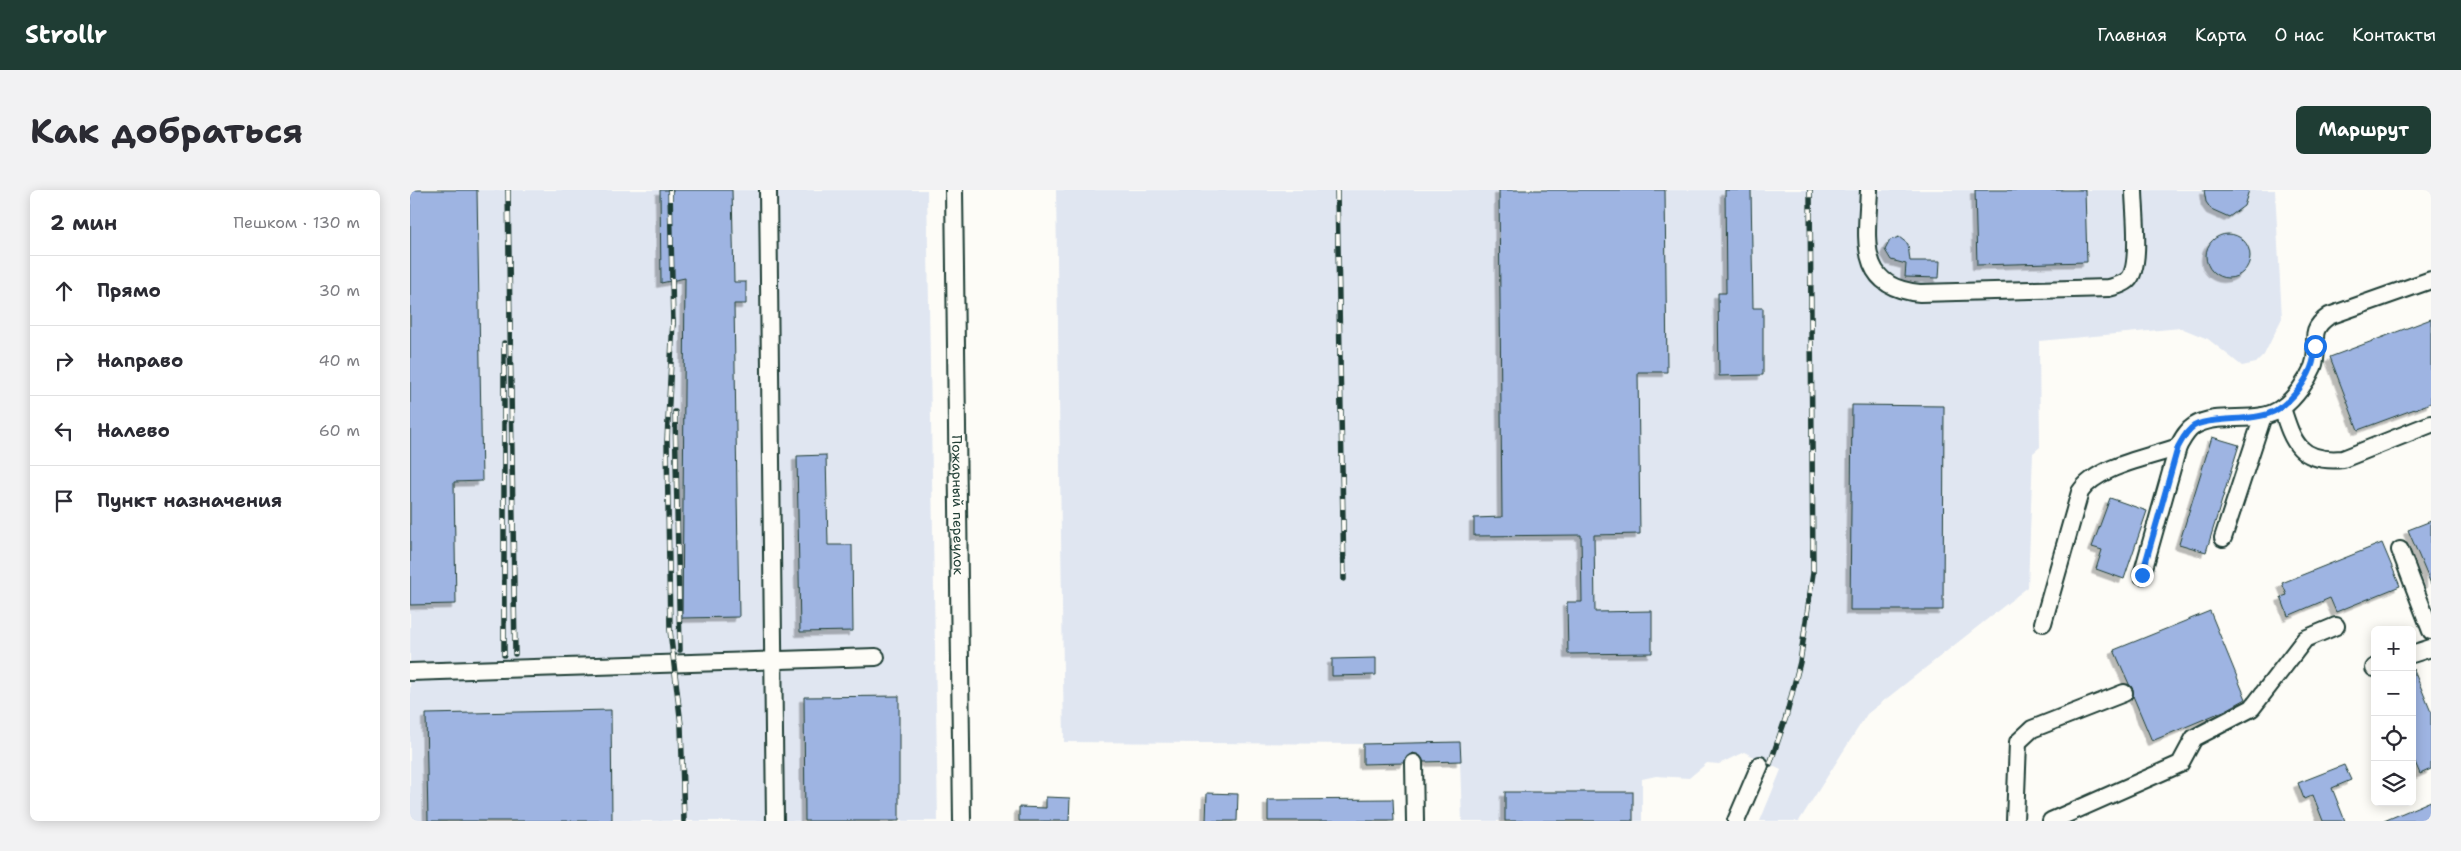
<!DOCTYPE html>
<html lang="ru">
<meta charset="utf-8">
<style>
:root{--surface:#fff;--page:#f2f2f3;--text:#2b2b33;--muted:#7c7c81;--line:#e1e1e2;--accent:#1f3d34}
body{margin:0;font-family:"Shantell Sans",sans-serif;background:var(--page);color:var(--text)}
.controls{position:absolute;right:15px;bottom:15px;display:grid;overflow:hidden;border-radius:8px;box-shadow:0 2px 12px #0003}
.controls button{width:45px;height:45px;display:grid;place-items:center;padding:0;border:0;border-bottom:1px solid var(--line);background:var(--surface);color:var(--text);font:25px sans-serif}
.stop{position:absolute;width:15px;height:15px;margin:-11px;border:4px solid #1a73e8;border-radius:50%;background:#fff}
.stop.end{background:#1a73e8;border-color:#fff;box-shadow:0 1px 5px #0008}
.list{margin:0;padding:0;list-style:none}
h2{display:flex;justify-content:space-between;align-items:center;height:65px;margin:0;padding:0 20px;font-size:21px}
h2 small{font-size:16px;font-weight:400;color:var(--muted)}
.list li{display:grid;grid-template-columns:32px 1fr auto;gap:15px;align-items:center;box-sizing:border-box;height:70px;padding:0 20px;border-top:1px solid var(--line)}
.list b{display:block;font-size:19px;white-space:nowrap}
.list em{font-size:16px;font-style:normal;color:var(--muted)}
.icon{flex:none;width:28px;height:28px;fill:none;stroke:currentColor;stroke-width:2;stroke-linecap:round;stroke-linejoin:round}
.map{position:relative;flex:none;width:2021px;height:631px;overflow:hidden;border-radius:8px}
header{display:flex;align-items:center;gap:30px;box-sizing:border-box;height:70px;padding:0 25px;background:var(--accent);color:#fff}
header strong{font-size:24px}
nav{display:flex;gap:28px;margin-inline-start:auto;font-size:18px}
.intro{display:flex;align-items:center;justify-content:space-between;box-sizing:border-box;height:120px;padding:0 30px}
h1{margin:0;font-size:35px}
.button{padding:12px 22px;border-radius:8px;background:var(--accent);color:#fff;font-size:18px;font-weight:700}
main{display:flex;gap:30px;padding:0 30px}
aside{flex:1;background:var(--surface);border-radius:8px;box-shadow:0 2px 12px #0003}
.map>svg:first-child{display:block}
.built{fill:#e0e6f1}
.building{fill:#9eb4e2;stroke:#1f3d34;filter:url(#shadow)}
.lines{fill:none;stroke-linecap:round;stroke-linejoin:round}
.minor-casing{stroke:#1f3d34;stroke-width:20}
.minor{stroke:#fdfcf7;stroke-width:16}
.rail-casing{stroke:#1f3d34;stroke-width:5.5}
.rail{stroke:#fdfcf7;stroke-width:4;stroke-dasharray:11;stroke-linecap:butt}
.route{stroke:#1a73e8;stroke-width:6}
.labels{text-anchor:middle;stroke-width:5;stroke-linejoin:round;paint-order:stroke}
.street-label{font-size:14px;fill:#1f3d34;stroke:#fdfcf7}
</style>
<header>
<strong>Strollr</strong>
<nav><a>Главная</a><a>Карта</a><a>О нас</a><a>Контакты</a></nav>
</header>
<div class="intro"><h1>Как добраться</h1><a class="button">Маршрут</a></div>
<main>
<aside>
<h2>2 мин<small>Пешком · 130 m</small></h2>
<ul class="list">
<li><svg class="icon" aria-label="ahead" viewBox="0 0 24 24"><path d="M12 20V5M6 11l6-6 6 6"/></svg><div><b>Прямо</b></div><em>30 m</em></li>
<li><svg class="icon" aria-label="right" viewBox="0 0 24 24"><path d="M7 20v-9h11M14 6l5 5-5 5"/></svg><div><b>Направо</b></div><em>40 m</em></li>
<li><svg class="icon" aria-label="left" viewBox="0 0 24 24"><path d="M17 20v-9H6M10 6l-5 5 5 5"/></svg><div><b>Налево</b></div><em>60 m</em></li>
<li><svg class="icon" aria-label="arrive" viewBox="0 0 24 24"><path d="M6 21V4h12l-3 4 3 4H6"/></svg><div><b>Пункт назначения</b></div></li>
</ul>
</aside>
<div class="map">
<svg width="2021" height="631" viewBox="0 0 2021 631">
<defs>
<filter id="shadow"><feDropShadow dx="-4.5" dy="4.5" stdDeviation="0" flood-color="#0004"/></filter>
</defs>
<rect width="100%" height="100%" fill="#fdfcf7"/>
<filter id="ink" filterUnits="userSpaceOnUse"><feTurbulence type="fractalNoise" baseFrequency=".02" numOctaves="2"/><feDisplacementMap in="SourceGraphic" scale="10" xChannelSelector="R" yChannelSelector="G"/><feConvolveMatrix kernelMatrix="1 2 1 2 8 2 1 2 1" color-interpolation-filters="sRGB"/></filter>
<g filter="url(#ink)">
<g class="built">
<polygon points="0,0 517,0 528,631 0,631"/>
<polygon points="646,0 1865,0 1872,128 1854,165 1846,173 1832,176 1798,149 1771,138 1629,151 1630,257 1623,263 1618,397 1457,524 1389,631 1350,631 1371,580 1334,562 1309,574 1297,573 1279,588 1246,586 1232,589 1232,631 1052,631 1050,571 953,574 953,554 654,552"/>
</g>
<g class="building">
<polygon points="0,0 67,0 72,291 44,292 46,414 0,415"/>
<polygon points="250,0 322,0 324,92 336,92 336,114 324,114 329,427 272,428 275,88 251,93"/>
<polygon points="1089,0 1255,0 1257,182 1228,182 1230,344 1184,345 1185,422 1242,421 1242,463 1158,464 1157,412 1172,412 1171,345 1064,346 1064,328 1092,327"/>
<polygon points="1315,0 1341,0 1343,118 1353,118 1353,185 1309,186 1308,103 1316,103"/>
<polygon points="1565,0 1675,0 1677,72 1567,75"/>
<polygon points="1794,0 1839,0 1834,16 1819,27 1801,19 1796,12"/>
<circle cx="1818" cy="66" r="22"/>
<polygon points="1489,47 1498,54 1500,71 1530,71 1529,88 1495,87 1496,74 1481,70 1475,60 1480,50"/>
<polygon points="2021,129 2021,213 1948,240 1920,167"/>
<polygon points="1442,215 1534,216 1533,420 1440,420"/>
<polygon points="1802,247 1829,255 1796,362 1769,354"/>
<polygon points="416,265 418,355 442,355 443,441 390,442 387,266"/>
<polygon points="1700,308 1737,321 1714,389 1686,379 1692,360 1682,357"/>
<polygon points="2021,331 2021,394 1998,340"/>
<polygon points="1972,353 1990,396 1926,422 1920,408 1878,426 1871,407 1877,405 1872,393"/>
<polygon points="1800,421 1836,509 1816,520 1742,551 1723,506 1723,499 1719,494 1704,460"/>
<polygon points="966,468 966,485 922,486 922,469"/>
<polygon points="2003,478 2021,522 2021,579 2010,584 2002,565"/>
<polygon points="489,506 489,631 395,631 394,507"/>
<polygon points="201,520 202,631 18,631 16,524"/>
<polygon points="1050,552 1051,571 1014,572 1009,565 1003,563 996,568 994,573 953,574 953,554"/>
<polygon points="1934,575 1941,590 1922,598 1935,631 1913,631 1903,605 1894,609 1888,593"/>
<rect x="1095" y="602" width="128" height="29"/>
<polygon points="797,603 828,604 827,631 796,631"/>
<polygon points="636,607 660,608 659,631 609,631 609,617 636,618"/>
<polygon points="983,609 984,631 858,631 858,610"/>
<polygon points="2021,611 2021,631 1974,631"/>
</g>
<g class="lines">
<defs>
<g id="minor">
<polyline points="358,0 365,631"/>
<path id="s1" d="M544,0L552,631"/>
<path d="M1459,0C1457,48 1446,98 1510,103L1699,98C1706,96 1712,95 1718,90C1732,77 1724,20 1724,0"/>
<path d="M1872,218C1883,253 1890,273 1933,269L2021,234"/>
<polyline points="1813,348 1853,226"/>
<polyline points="1990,360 2021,441"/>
<path d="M1732,385L1768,257C1772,250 1776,241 1784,236C1810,220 1848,237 1873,217C1885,208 1897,191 1903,177C1912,154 1894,143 1919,126L2021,90"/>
<path d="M1633,433L1670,302C1687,276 1738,268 1768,257"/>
<polyline points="2002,464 2021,458"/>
<polyline points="1964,478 1965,477"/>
<polyline points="0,482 466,467"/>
<polyline points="1004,573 1005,631"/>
<polyline points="1326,631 1350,575"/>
<polyline points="1605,631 1608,552 1622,539 1714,503"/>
<polyline points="1641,631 1770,574 1784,548 1842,518 1895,449 1926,436"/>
</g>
</defs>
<use href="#minor" class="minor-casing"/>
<use href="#minor" class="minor"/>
<defs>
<g id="rail">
<polyline points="98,0 105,464"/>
<polyline points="260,0 263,135"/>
<polyline points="927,0 934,389"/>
<polyline points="263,130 257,251 260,440 271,535 274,631"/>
<polyline points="94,153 94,465"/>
<polyline points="265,222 270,460"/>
<polyline points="1360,574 1376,527 1390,472 1403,383 1400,0"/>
</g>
</defs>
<use href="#rail" class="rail-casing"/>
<use href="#rail" class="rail"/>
</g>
</g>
<g class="lines" filter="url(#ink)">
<path class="route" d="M1732,385L1768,257C1772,250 1776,241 1784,236C1792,231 1802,231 1811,230C1847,227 1865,230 1889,199C1899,185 1905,173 1905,156"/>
</g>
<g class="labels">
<g class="street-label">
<text dy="5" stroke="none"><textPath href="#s1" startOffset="315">Пожарный переулок</textPath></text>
</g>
</g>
</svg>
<div class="controls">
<button>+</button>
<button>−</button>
<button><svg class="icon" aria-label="locate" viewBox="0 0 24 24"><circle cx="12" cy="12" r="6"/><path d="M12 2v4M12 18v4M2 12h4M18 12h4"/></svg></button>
<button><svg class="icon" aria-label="layers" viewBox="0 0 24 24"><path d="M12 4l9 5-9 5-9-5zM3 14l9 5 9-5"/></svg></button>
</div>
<div class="stop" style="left:1905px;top:156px"></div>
<div class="stop end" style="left:1732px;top:385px"></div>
</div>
</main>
